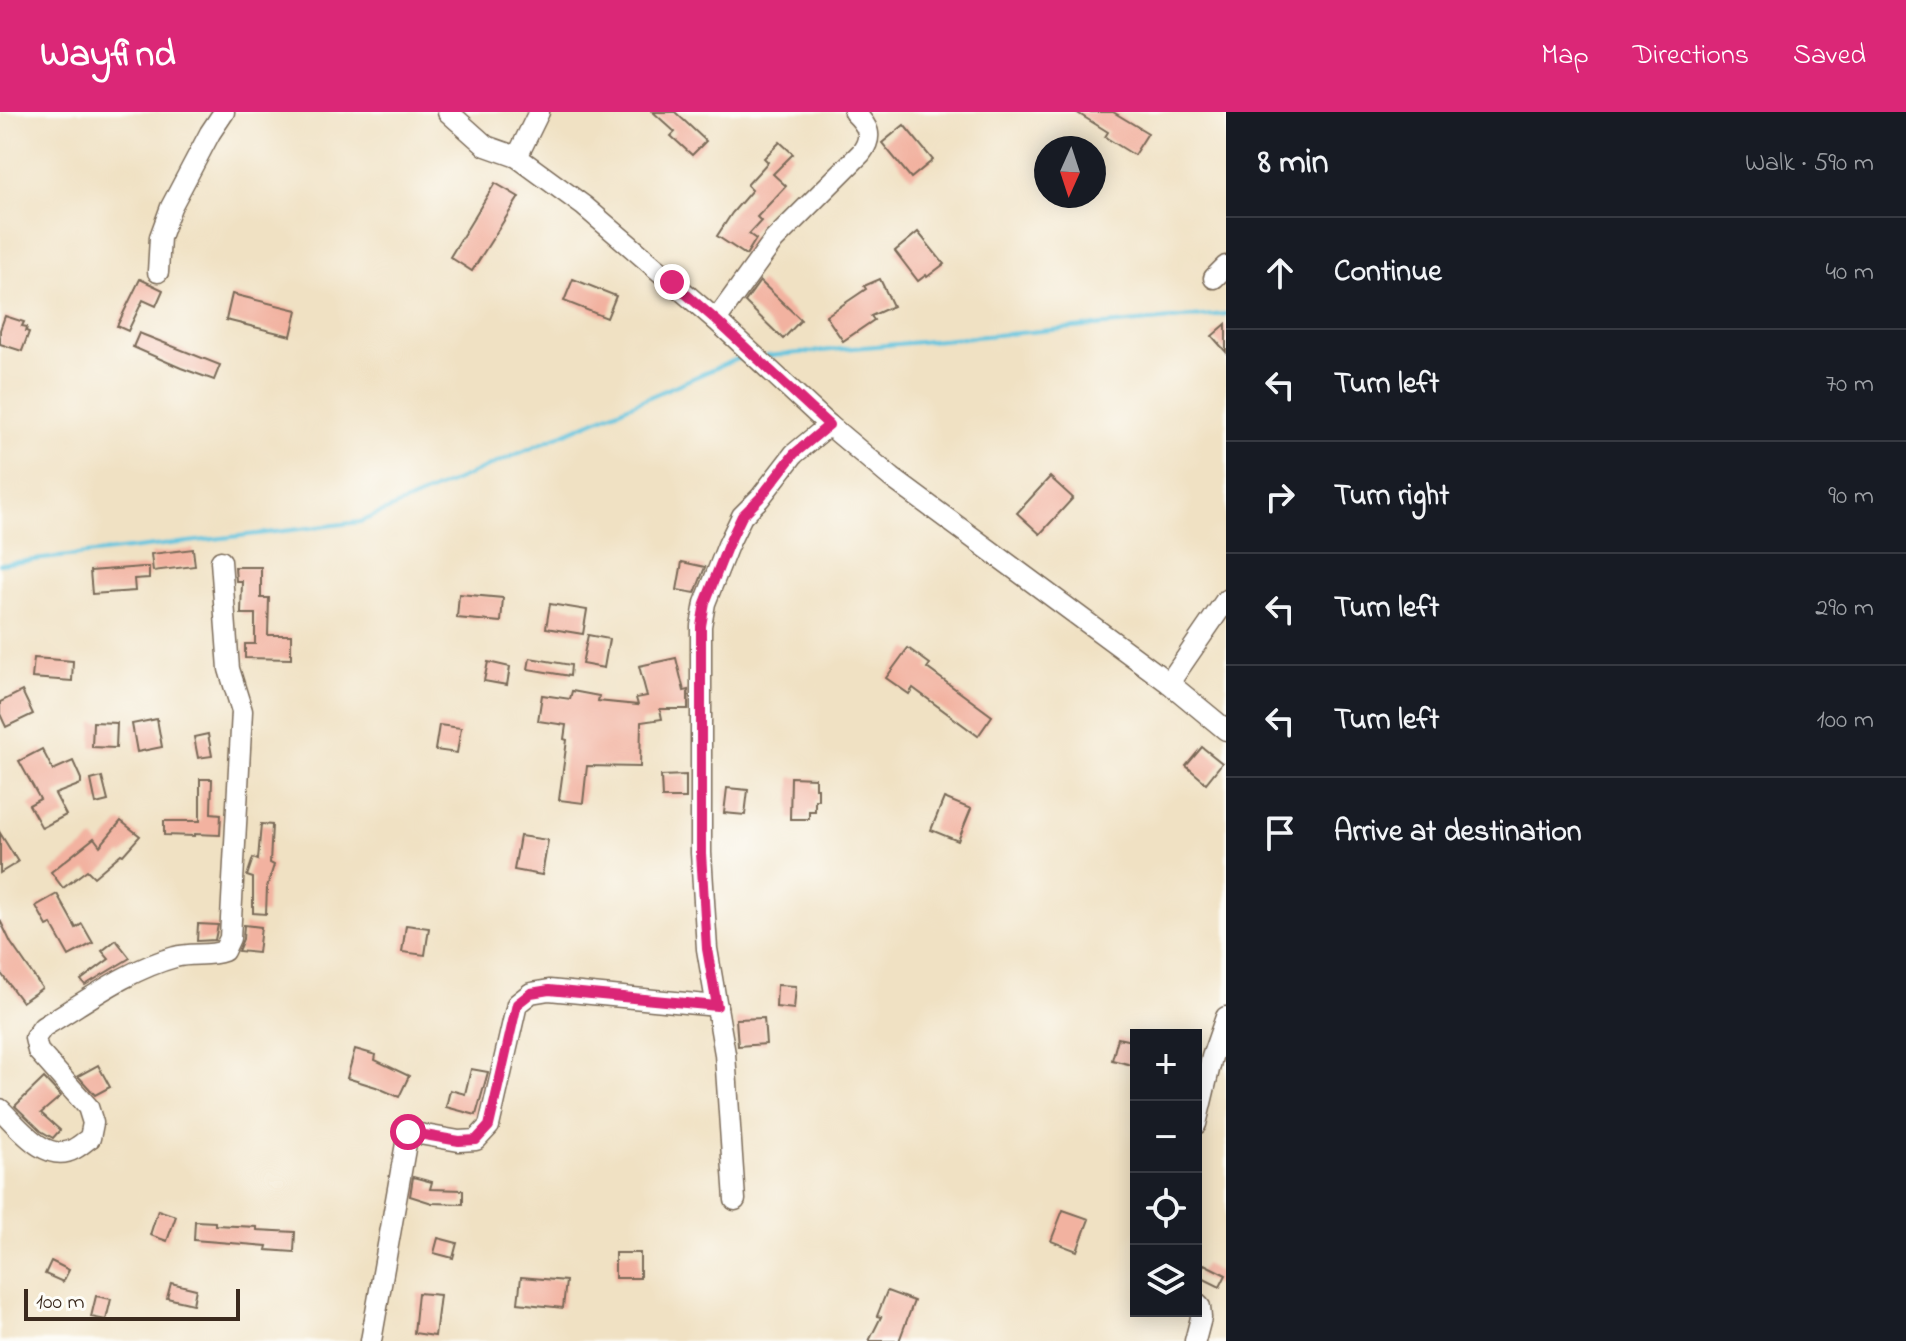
<!DOCTYPE html>
<meta charset="utf-8">
<style>
:root{--surface:#171b24;--page:#242831;--text:#f1f3f6;--muted:#9ea1a6;--line:#363941;--accent:#db2777}
body{margin:0;font-family:"Indie Flower",sans-serif;background:var(--page);color:var(--text)}
.controls{position:absolute;right:24px;bottom:24px;display:grid;overflow:hidden;border-radius:0px;box-shadow:0 4px 20px #0003}
.controls button{width:72px;height:72px;display:grid;place-items:center;padding:0;border:0;border-bottom:2px solid var(--line);background:var(--surface);color:var(--text);font:40px sans-serif}
.compass{position:absolute;left:1034px;top:24px;width:72px;height:72px;border-radius:50%;background:var(--surface);box-shadow:0 4px 20px #0003;rotate:183deg}
.scale{position:absolute;left:24px;bottom:20px;width:216px;box-sizing:border-box;padding-left:8px;border:4px solid #3b2a1e;border-top:0;font-size:22px;line-height:28px;white-space:nowrap;color:#3b2a1e;-webkit-text-stroke:6px #fdfcf7;paint-order:stroke}
.stop{position:absolute;width:24px;height:24px;margin:-18px;border:6px solid #db2777;border-radius:50%;background:#fff}
.stop.end{background:#db2777;border-color:#fff;box-shadow:0 2px 8px #0008}
.list{margin:0;padding:0;list-style:none}
h2{display:flex;justify-content:space-between;align-items:center;height:104px;margin:0;padding:0 32px;font-size:34px}
h2 small{font-size:26px;font-weight:400;color:var(--muted)}
.list li{display:grid;grid-template-columns:52px 1fr auto;gap:24px;align-items:center;box-sizing:border-box;height:112px;padding:0 32px;border-top:2px solid var(--line)}
.list b{display:block;font-size:30px;white-space:nowrap}
.list em{font-size:26px;font-style:normal;color:var(--muted)}
.icon{flex:none;width:44px;height:44px;fill:none;stroke:currentColor;stroke-width:2;stroke-linecap:round;stroke-linejoin:round}
.map{position:relative;flex:none;width:1226px;height:1229px;overflow:hidden}
header{display:flex;align-items:center;gap:48px;box-sizing:border-box;height:112px;padding:0 40px;background:var(--accent);color:#fff}
header strong{font-size:38px}
nav{display:flex;gap:44px;margin-inline-start:auto;font-size:28px}
main{display:flex}
aside{flex:1;background:var(--surface)}
.map>svg:first-child{display:block}
.lines{fill:none;stroke-linecap:round;stroke-linejoin:round}
.stream{stroke:#61c4df;stroke-width:4}
.building{fill:#f2b2a0}
.minor-casing{stroke:#7a6a58;stroke-width:23}
.minor{stroke:#fff;stroke-width:20}
.route{stroke:#db2777;stroke-width:10}
</style>
<header>
<strong>Wayfind</strong>
<nav><a>Map</a><a>Directions</a><a>Saved</a></nav>
</header>
<main>
<div class="map">
<svg width="1226" height="1229" viewBox="0 0 1226 1229">
<rect width="100%" height="100%" fill="#fdfcf7"/>
<filter id="ink" filterUnits="userSpaceOnUse"><feTurbulence type="fractalNoise" baseFrequency=".0125" numOctaves="2"/><feDisplacementMap in="SourceGraphic" scale="16" xChannelSelector="R" yChannelSelector="G"/><feConvolveMatrix kernelMatrix="1 2 1 2 8 2 1 2 1" color-interpolation-filters="sRGB"/></filter>
<filter id="wash" filterUnits="userSpaceOnUse"><feTurbulence type="fractalNoise" baseFrequency=".006" numOctaves="4" result="noise"/><feDisplacementMap in="SourceGraphic" scale="32" xChannelSelector="R" yChannelSelector="G"/><feGaussianBlur stdDeviation="1.8" result="paint"/><feColorMatrix in="noise" values="0 0 0 0 0 0 0 0 0 0 0 0 0 0 0 0 0 1.4 0 .05"/><feComposite in="paint" operator="in"/></filter>
<g filter="url(#wash)">
<rect width="100%" height="100%" fill="#f0e1c3"/>
<g class="lines">
<g class="stream">
<polyline points="766,244 1226,202"/>
<polyline points="0,452 360,410 737,247 746,246"/>
</g>
</g>
<g id="blocks">
<g class="building">
<polygon points="653,0 675,0 706,29 692,43 671,24 675,20"/>
<polygon points="1076,0 1113,0 1148,21 1134,43 1105,25 1108,20"/>
<polygon points="904,13 933,48 911,66 882,31"/>
<polygon points="780,30 793,42 773,62 786,74 757,105 761,109 749,122 756,127 746,143 717,124 732,101 752,78 747,73 768,50 764,46"/>
<polygon points="495,71 519,85 472,159 450,145"/>
<polygon points="918,120 944,152 927,165 926,163 918,169 895,139"/>
<polygon points="140,167 163,178 156,194 143,188 128,219 117,214"/>
<polygon points="573,167 616,184 607,206 564,189"/>
<polygon points="880,167 893,194 871,204 874,208 843,229 826,204 866,177 864,174"/>
<polygon points="760,169 801,208 783,227 745,190"/>
<polygon points="232,182 297,198 291,224 226,208"/>
<polygon points="5,204 24,210 22,214 27,215 26,219 29,220 22,239 0,232 0,218"/>
<polygon points="1226,212 1226,240 1212,224"/>
<polygon points="139,221 220,253 214,268 181,256 133,235"/>
<polygon points="1050,365 1073,386 1040,422 1017,401"/>
<polygon points="193,437 195,454 153,459 151,442"/>
<polygon points="682,450 705,455 695,481 677,478"/>
<polygon points="143,455 149,455 149,466 134,467 135,479 92,482 90,459"/>
<polygon points="235,455 261,455 261,486 269,486 268,523 291,523 291,547 245,546 245,532 255,532 255,502 241,502 242,469 236,469"/>
<polygon points="459,482 503,486 501,510 457,506"/>
<polygon points="550,492 587,498 583,522 546,516"/>
<polygon points="588,523 609,527 604,556 582,552"/>
<polygon points="908,536 930,552 927,556 992,604 978,624 913,576 909,582 886,566"/>
<polygon points="34,546 73,549 72,569 32,566"/>
<polygon points="530,546 571,553 570,564 528,557"/>
<polygon points="676,546 684,579 688,578 688,597 660,597 662,607 641,610 640,655 587,654 583,691 559,688 567,628 564,627 566,613 538,609 542,583 570,587 572,579 599,584 598,589 638,593 636,586 647,584 639,554"/>
<polygon points="488,550 510,555 507,573 484,569"/>
<polygon points="22,579 33,602 6,615 0,602 0,590"/>
<polygon points="157,607 162,635 137,640 132,612"/>
<polygon points="93,610 117,611 116,636 92,635"/>
<polygon points="439,613 461,616 457,641 435,638"/>
<polygon points="208,622 212,644 198,646 194,625"/>
<polygon points="1202,635 1222,651 1206,671 1186,654"/>
<polygon points="42,637 53,658 73,649 81,667 81,672 55,682 66,703 42,716 29,693 40,687 19,649"/>
<polygon points="686,663 686,686 662,686 661,664"/>
<polygon points="102,665 108,689 96,692 91,668"/>
<polygon points="791,665 815,666 815,676 818,676 818,688 815,688 815,699 809,699 809,707 790,707"/>
<polygon points="200,667 212,667 211,701 221,702 220,723 195,722 195,724 164,723 164,709 200,709"/>
<polygon points="727,676 748,678 745,703 724,701"/>
<polygon points="944,686 971,697 958,729 931,718"/>
<polygon points="121,709 140,724 123,743 121,742 94,765 87,758 63,776 51,760 94,726 100,734"/>
<polygon points="261,712 272,713 270,751 274,753 267,775 266,802 253,801 253,766 247,764 253,746 258,748"/>
<polygon points="0,721 18,750 0,761"/>
<polygon points="520,724 548,728 542,763 514,758"/>
<polygon points="57,782 76,816 82,812 93,831 69,844 51,812 47,814 36,794"/>
<polygon points="0,808 11,831 42,876 22,890 0,860"/>
<polygon points="198,812 218,813 215,828 197,829"/>
<polygon points="244,813 261,815 258,841 238,839 243,827"/>
<polygon points="406,813 429,816 425,843 402,840"/>
<polygon points="116,828 130,846 85,873 81,868 109,847 102,839"/>
<polygon points="777,873 796,874 794,897 776,895"/>
<polygon points="764,906 766,932 738,934 736,907"/>
<polygon points="1118,926 1136,930 1136,954 1112,948"/>
<polygon points="355,937 376,943 375,948 409,964 399,985 376,975 347,966"/>
<polygon points="98,953 110,975 95,983 78,964"/>
<polygon points="471,957 488,960 476,1003 446,995 450,978 465,982"/>
<polygon points="44,966 61,984 41,1001 60,1018 53,1026 41,1019 15,994"/>
<polygon points="413,1065 432,1070 430,1077 463,1078 463,1092 432,1091 410,1084"/>
<polygon points="158,1098 176,1104 167,1129 150,1123"/>
<polygon points="1063,1098 1089,1107 1077,1139 1051,1129"/>
<polygon points="195,1109 215,1110 215,1113 257,1115 257,1118 295,1120 294,1140 266,1138 267,1134 194,1128"/>
<polygon points="438,1126 457,1131 453,1146 434,1141"/>
<rect x="615" y="1141" width="25" height="25"/>
<polygon points="51,1149 69,1158 63,1170 45,1162"/>
<polygon points="1204,1152 1226,1163 1220,1175 1198,1164"/>
<polygon points="521,1165 566,1169 563,1196 518,1191"/>
<polygon points="171,1171 196,1177 193,1192 167,1186"/>
<polygon points="887,1179 914,1189 899,1229 869,1229 881,1205 877,1204"/>
<polygon points="418,1181 440,1183 435,1224 414,1221"/>
<polygon points="96,1184 111,1187 106,1208 91,1205"/>
</g>
</g>
</g>
<g filter="url(#ink)">
<use href="#blocks" fill-opacity="0" stroke="#7a6a58" stroke-width="2"/>
<g class="lines">
<defs>
<g id="minor">
<polyline points="448,0 486,34 517,45 584,94 716,208 829,313 892,366 1169,571 1226,618"/>
<polyline points="517,45 539,0"/>
<polyline points="158,160 160,125 171,95 210,21 224,0"/>
<polyline points="1214,166 1226,154"/>
<path d="M716,208L774,128L861,41C874,24 868,14 854,0"/>
<polyline points="1169,571 1226,488"/>
<path d="M0,997C18,1014 46,1053 74,1037C80,1034 85,1029 90,1026L93,1011L88,995L38,939L35,926L43,915C85,890 127,858 175,845C191,840 208,845 224,839L230,826L242,599L229,557L221,449"/>
<polyline points="1196,1012 1212,945 1226,905"/>
<polyline points="735,1088 725,942 707,837 701,741 701,514 705,491 728,433 742,404 760,386 794,342 829,313"/>
<polyline points="371,1229 408,1020 459,1029 476,1028 489,1014 517,892 531,881 549,878 717,894"/>
<polyline points="1195,1229 1201,1206 1200,1195 1196,1191"/>
</g>
</defs>
<use href="#minor" class="minor-casing"/>
<use href="#minor" class="minor"/>
</g>
</g>
<g class="lines" filter="url(#ink)">
<polyline class="route" points="408,1020 459,1029 476,1028 489,1014 517,892 531,881 549,878 717,894 707,837 701,741 701,514 705,491 728,433 742,404 760,386 794,342 829,313 716,208 672,170"/>
</g>
</svg>
<div class="controls">
<button>+</button>
<button>−</button>
<button><svg class="icon" aria-label="locate" viewBox="0 0 24 24"><circle cx="12" cy="12" r="6"/><path d="M12 2v4M12 18v4M2 12h4M18 12h4"/></svg></button>
<button><svg class="icon" aria-label="layers" viewBox="0 0 24 24"><path d="M12 4l9 5-9 5-9-5zM3 14l9 5 9-5"/></svg></button>
</div>
<svg class="compass" viewBox="-18 -18 36 36"><path d="M0-13l5 13h-10z" fill="#e53935"/><path d="M0 13l5-13h-10z" fill="#9ea1a6"/></svg>
<div class="scale">100 m</div>
<div class="stop" style="left:408px;top:1020px"></div>
<div class="stop end" style="left:672px;top:170px"></div>
</div>
<aside>
<h2>8 min<small>Walk · 590 m</small></h2>
<ul class="list">
<li><svg class="icon" aria-label="ahead" viewBox="0 0 24 24"><path d="M12 20V5M6 11l6-6 6 6"/></svg><div><b>Continue</b></div><em>40 m</em></li>
<li><svg class="icon" aria-label="left" viewBox="0 0 24 24"><path d="M17 20v-9H6M10 6l-5 5 5 5"/></svg><div><b>Turn left</b></div><em>70 m</em></li>
<li><svg class="icon" aria-label="right" viewBox="0 0 24 24"><path d="M7 20v-9h11M14 6l5 5-5 5"/></svg><div><b>Turn right</b></div><em>90 m</em></li>
<li><svg class="icon" aria-label="left" viewBox="0 0 24 24"><path d="M17 20v-9H6M10 6l-5 5 5 5"/></svg><div><b>Turn left</b></div><em>290 m</em></li>
<li><svg class="icon" aria-label="left" viewBox="0 0 24 24"><path d="M17 20v-9H6M10 6l-5 5 5 5"/></svg><div><b>Turn left</b></div><em>100 m</em></li>
<li><svg class="icon" aria-label="arrive" viewBox="0 0 24 24"><path d="M6 21V4h12l-3 4 3 4H6"/></svg><div><b>Arrive at destination</b></div></li>
</ul>
</aside>
</main>
